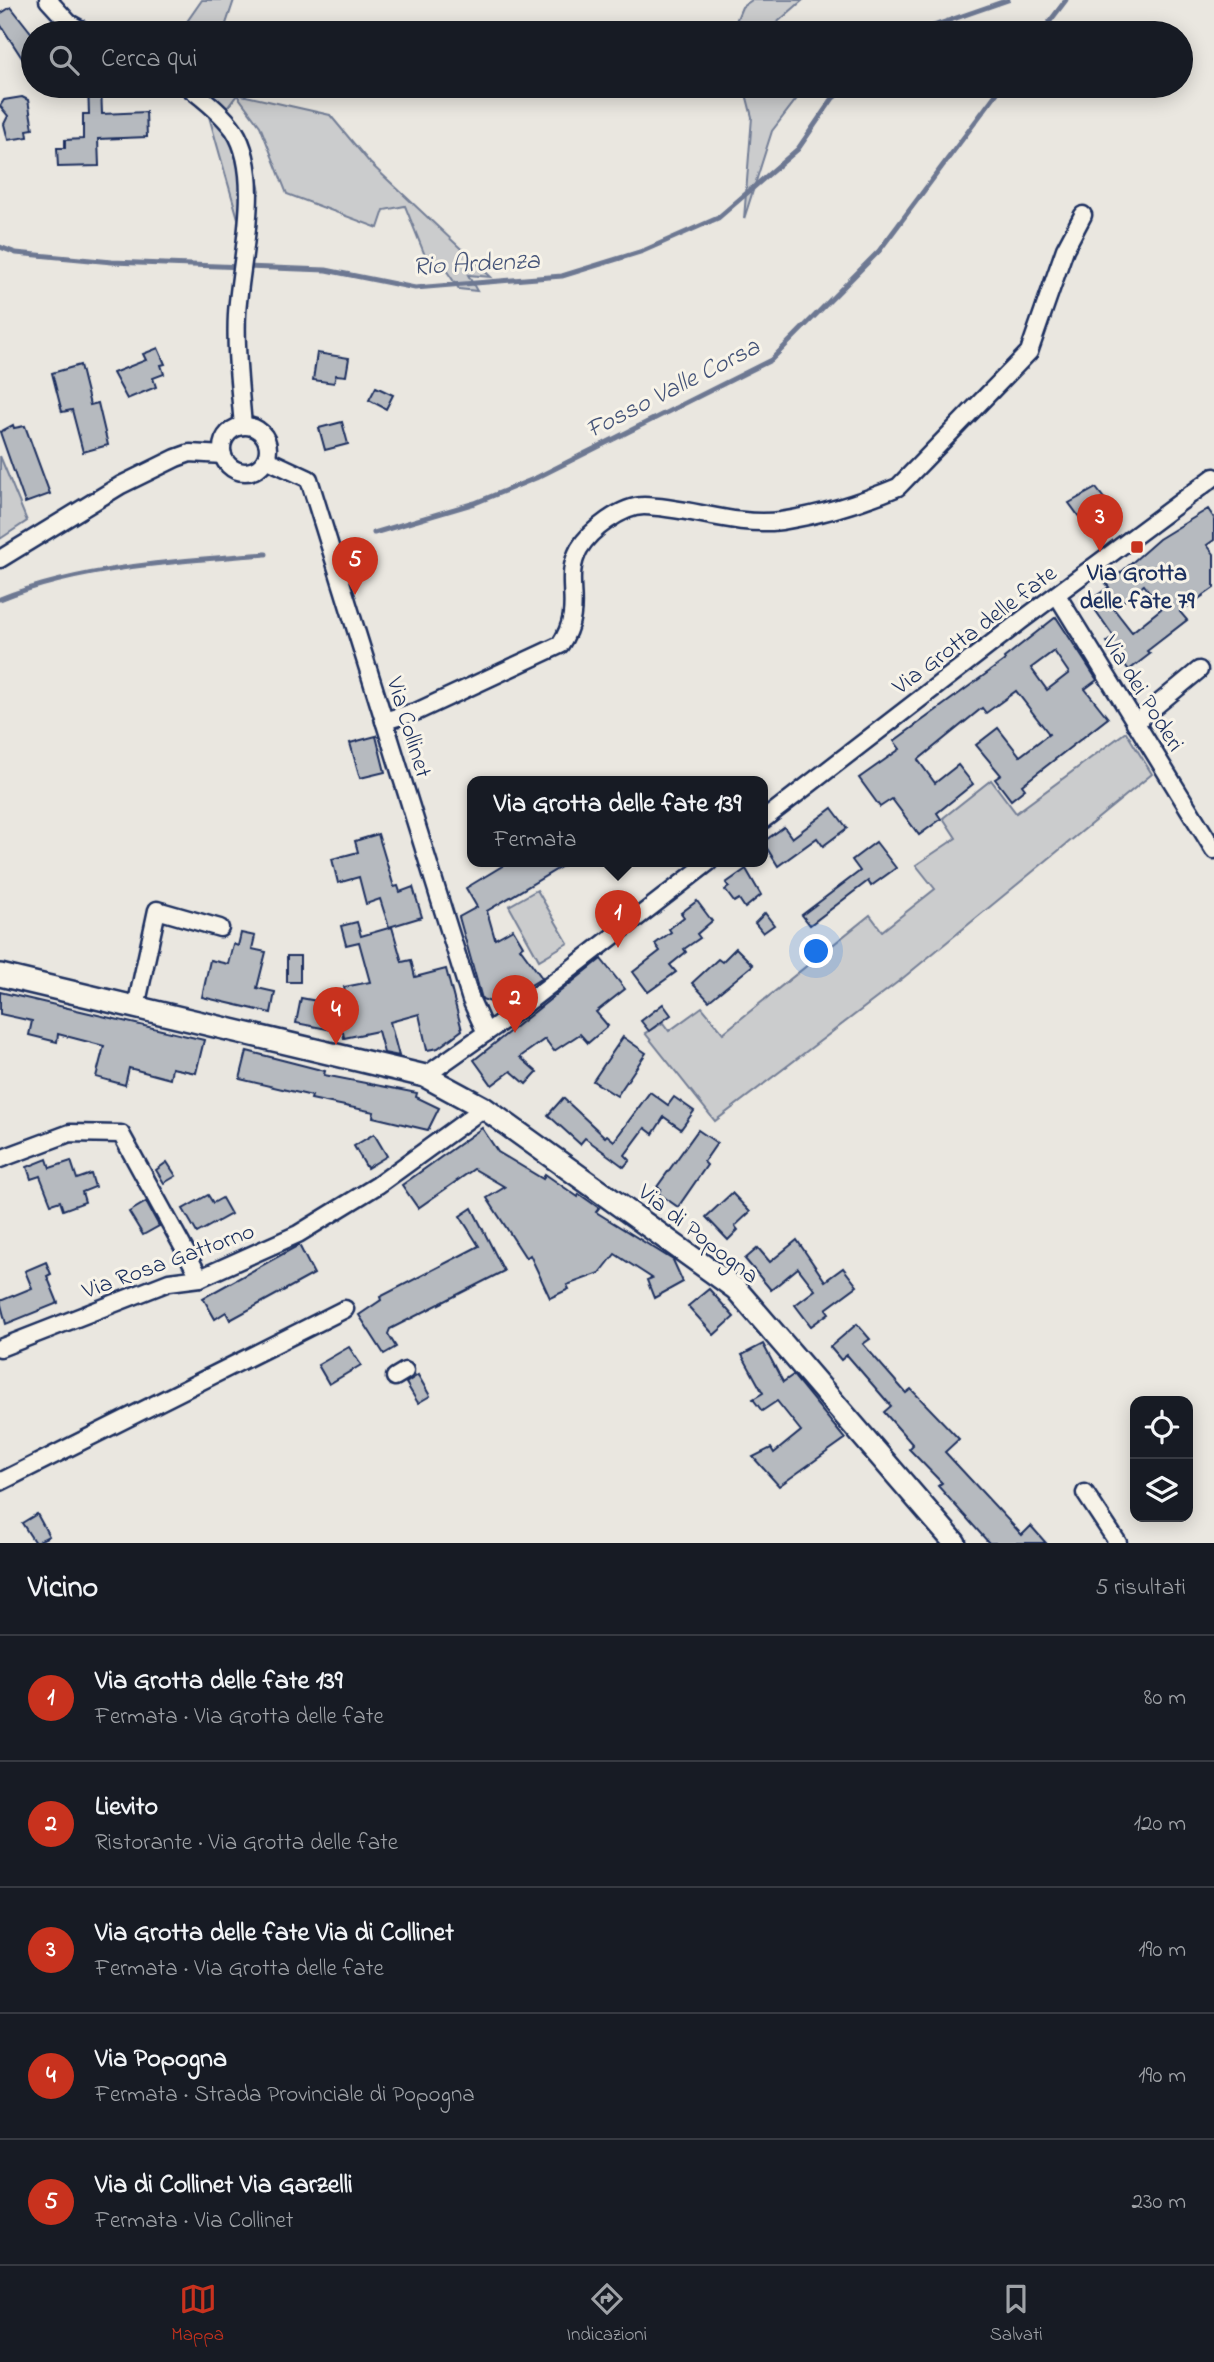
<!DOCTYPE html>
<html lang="it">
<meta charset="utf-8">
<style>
:root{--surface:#171b24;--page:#242831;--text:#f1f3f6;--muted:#9ea1a6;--line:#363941;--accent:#c8321e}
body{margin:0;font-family:"Indie Flower",sans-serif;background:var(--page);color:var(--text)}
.controls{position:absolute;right:21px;bottom:21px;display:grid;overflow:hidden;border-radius:14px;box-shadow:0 4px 18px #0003}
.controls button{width:63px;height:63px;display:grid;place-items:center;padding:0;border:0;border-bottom:2px solid var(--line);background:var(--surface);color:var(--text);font:35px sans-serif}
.you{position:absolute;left:817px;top:952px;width:24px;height:24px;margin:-18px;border:5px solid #fff;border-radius:50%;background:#1a73e8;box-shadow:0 0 0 10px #1a73e833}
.badge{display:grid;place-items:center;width:46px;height:46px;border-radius:50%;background:var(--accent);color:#fff;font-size:23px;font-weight:700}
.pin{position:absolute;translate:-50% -58px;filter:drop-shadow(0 2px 4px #0008)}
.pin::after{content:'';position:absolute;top:37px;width:24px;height:21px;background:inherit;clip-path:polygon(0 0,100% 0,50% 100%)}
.popup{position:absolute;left:467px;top:776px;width:301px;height:91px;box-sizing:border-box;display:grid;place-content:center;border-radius:14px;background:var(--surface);filter:drop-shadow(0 2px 5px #0005);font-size:23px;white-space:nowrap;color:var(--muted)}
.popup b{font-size:26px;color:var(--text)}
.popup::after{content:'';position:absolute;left:50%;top:100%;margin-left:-14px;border:14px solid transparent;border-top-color:var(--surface)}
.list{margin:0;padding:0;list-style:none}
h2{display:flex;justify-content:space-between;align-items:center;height:91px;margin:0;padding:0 28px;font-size:30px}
h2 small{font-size:23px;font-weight:400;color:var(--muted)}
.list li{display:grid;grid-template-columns:46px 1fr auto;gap:21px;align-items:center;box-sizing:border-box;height:126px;padding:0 28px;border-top:2px solid var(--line)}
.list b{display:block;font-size:26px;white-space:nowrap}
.list p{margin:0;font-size:23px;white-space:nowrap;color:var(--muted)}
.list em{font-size:23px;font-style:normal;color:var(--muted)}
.icon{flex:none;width:38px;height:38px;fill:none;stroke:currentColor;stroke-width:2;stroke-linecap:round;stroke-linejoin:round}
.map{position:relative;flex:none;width:1214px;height:1543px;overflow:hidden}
.search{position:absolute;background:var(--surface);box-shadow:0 4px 18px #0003;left:21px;right:21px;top:21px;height:77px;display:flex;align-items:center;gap:18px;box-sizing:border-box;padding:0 24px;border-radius:38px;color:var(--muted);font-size:26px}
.sheet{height:721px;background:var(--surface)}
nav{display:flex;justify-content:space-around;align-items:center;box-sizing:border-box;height:98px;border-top:2px solid var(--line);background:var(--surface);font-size:19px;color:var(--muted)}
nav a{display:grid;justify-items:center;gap:4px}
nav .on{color:var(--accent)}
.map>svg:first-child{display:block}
.green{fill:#cbcccd;stroke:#737e96;stroke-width:2}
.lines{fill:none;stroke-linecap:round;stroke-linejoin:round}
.stream{stroke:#6d7892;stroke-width:5}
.building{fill:#b6babf;stroke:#1b2f5e;stroke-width:2;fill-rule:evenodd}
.minor-casing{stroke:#1b2f5e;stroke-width:21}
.major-casing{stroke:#1b2f5e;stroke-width:26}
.minor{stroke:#f7f3e8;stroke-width:16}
.major{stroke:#f7f3e8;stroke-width:21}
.poi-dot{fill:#c8321e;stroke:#f7f3e8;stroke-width:2.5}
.labels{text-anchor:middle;stroke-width:6;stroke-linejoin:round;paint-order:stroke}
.poi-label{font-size:24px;font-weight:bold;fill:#1b2f5e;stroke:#f7f3e8}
.street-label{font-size:24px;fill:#1b2f5e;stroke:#f7f3e8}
.water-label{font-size:26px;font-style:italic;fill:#445378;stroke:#f7f3e8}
</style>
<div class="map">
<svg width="1214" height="1543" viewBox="0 0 1214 1543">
<rect width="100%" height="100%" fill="#eae7e0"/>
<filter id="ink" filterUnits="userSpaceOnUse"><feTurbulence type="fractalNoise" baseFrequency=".0143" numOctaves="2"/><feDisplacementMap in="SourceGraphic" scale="14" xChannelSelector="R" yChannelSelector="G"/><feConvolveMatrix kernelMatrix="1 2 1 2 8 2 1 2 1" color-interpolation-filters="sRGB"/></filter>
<g filter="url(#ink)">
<g class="green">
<polygon points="202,0 234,0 223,33 179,33"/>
<polygon points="752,0 803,0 765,33 731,33 742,7"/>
<polygon points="193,86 227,86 237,94 330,115 370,163 491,277 468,275 477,291 459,289 444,267 426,258 405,206 384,210 378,228 287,194 260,126 237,95 225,111 245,134 260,191 241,229 206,106"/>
<polygon points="744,86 793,86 798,97 772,131 744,219 752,117"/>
<polygon points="0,456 27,521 0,539"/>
<polygon points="1126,732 1152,774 903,978 715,1121 645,1033 663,1023 669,1031 702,1007 723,1033 870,915 882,931 935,889 916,865 956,838 943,818 991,780 1016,813"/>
<polygon points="537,890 568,943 539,960 509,906"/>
</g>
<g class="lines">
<g class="stream">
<polyline points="913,33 1008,0"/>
<polyline points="1041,33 1066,0"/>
<polyline points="0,247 16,253 112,262 326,270 415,288 562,276 643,251 718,218 798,149 833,98 848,86"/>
<polyline points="374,533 475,503 536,478 771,360 879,251 1002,86"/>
<path d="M0,599C79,567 181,560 266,554"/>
</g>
</g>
<g class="building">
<polygon points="11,7 33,35 33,75 0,24 0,14"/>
<polygon points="88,86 101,86 102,114 146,112 147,137 98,139 99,166 58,167 57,148 65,148 65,140 83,139 83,114 89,114"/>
<polygon points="22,97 28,100 33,129 27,130 28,137 8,140 4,124 8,116 0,106 4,100"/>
<polygon points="158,348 165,364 161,365 164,374 153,378 156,387 127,399 113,373 146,360 143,354"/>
<polygon points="317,353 349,358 346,376 336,375 334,383 313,380"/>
<polygon points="80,365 90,405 98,403 108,445 83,452 72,410 62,412 52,373"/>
<polygon points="376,387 393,395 386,409 369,400"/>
<polygon points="342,422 348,444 325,450 319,428"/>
<polygon points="13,425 14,428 25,426 50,494 25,503 0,432"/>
<polygon points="1096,488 1113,510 1088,529 1069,503"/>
<path d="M1208,509L1214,518V540L1207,545L1214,554V588L1180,612L1187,620L1147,651L1150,654L1129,670L1107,642L1114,637L1089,601L1109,587L1102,579L1114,570L1118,575L1159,539ZM1144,585L1162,608L1132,632L1114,609Z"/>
<path d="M1056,617L1097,680L1085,689L1108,718L1022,785L1025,789L1011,800L995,779L1001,775L976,745L998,728L1020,756L1049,734L1016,691L986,713L982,708L918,760L935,783L958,765L973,784L937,813L941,819L919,835L892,799L880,807L859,778L900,749L894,741L1005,660L1004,658ZM1054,651L1069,673L1047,690L1031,668Z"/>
<polygon points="376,736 385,772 360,778 350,743"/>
<polygon points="832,808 847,828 823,846 817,838 778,866 763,842 784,827 792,838"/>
<polygon points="378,834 394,887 398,886 400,892 413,887 422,917 389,927 380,899 366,904 359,877 338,883 332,859 358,852 355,841"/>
<polygon points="876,842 896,868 871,886 868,881 810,925 802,915 860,871 852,860"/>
<polygon points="509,862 569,862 487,911 495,939 513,929 523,946 520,948 542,978 499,1005 482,999 459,917 477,907 466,888"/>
<polygon points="746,869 761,895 745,908 739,899 734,902 725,890 729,887 726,883"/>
<polygon points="697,901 712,921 697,934 700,938 684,949 686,952 670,965 676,972 648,992 633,972 660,951 655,944 671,932 669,929 684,917 681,913"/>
<polygon points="765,913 774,925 763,933 755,923"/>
<polygon points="357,922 361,936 392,927 402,962 411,960 415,977 446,969 462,1030 438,1048 427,1050 419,1014 390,1022 399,1056 384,1053 378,1031 344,1038 343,1032 296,1023 301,998 348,1007 344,987 370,982 359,942 346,945 341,926"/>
<polygon points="241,933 255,936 252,949 266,952 257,988 275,992 271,1013 202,997 210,960 228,964 233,944 238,946"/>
<polygon points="736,948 753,965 709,1001 692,983 718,959 722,962"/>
<rect x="287" y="956" width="13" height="26"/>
<polygon points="601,959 625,989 596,1012 608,1026 588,1043 580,1034 554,1051 545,1039 520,1057 537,1072 526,1084 511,1071 492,1085 474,1060"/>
<polygon points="0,992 204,1040 196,1073 172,1068 170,1079 129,1068 125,1085 96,1077 104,1046 58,1034 57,1042 29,1035 32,1021 0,1014"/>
<polygon points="663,1004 671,1015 649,1031 641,1021"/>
<polygon points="623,1037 646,1053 617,1096 593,1081"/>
<polygon points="247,1051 325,1071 324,1075 417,1093 416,1097 439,1108 428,1130 373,1117 374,1112 311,1099 312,1096 240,1079"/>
<polygon points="650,1092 668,1105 674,1097 694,1111 681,1129 664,1117 653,1134 645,1128 625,1155 630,1160 624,1167 585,1138 580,1144 548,1115 563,1098 605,1137 607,1135 614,1141"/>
<polygon points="482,1128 498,1152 543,1179 545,1174 578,1197 579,1194 599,1208 596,1212 673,1260 683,1282 654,1298 647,1280 652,1278 615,1254 600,1273 567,1285 569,1289 550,1298 530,1255 526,1258 487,1198 505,1187 474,1169 418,1208 402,1185"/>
<polygon points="698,1130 717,1143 704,1162 707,1165 678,1207 658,1193 661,1189 657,1187"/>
<polygon points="374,1134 387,1156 367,1168 354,1146"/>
<polygon points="47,1159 50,1168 71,1161 77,1179 91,1174 95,1187 82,1192 85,1202 63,1210 60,1201 51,1204 40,1176 31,1179 27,1167"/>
<polygon points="167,1162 176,1176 164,1183 156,1170"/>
<polygon points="732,1193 750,1212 735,1226 738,1230 728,1240 706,1217"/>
<polygon points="208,1195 213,1203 222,1198 231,1214 197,1233 183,1209"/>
<polygon points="146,1202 159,1226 143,1235 129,1212"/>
<polygon points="472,1208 504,1271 390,1329 388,1334 396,1347 384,1354 359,1315 381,1300 380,1297 479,1246 460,1216"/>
<polygon points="797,1240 825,1281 843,1268 857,1286 826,1309 829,1313 811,1326 795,1305 815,1290 798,1268 771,1290 745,1259 758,1248 770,1262"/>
<polygon points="299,1245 314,1274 230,1320 226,1312 215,1319 203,1298"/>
<polygon points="46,1262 51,1274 47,1276 58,1303 6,1324 0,1301 32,1288 25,1271"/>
<polygon points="709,1289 734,1317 714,1335 688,1306"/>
<polygon points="857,1324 870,1339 863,1344 906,1393 911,1389 959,1439 945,1452 1022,1535 1031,1526 1046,1543 989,1543 938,1486 942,1483 909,1449 913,1445 884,1412 891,1406 847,1355 841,1360 830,1347"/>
<polygon points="763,1344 783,1382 793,1375 845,1439 779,1486 753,1457 771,1448 774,1453 801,1431 777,1401 762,1411 753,1399 763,1393 742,1355"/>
<polygon points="349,1347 361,1365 329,1384 318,1365"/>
<polygon points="418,1375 430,1396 418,1403 406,1383"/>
<polygon points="37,1514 49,1536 35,1543 22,1523"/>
</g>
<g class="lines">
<defs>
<g id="minor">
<polyline points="48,0 69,23 87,33"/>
<path d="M187,86C203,98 222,113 234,130C264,176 240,261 237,314C235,351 240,389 243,426"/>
<circle cx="245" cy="449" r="23"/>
<polyline points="266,459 309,479 471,1000 486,1033"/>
<polyline points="0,559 121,485 176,458 190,453 223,455"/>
<polyline points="1057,595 1214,850"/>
<path d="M384,721L418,711L560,645C586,606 561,583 579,549C590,530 622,506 644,506C690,507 734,527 781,521C820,515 862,502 898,487L1029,352L1065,249L1083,215"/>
<polyline points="1135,723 1199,670"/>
<polyline points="763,820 1022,620 1214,477"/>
<polyline points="136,1007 157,910 220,928"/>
<polyline points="425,1076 514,1013 709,862"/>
<polyline points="0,1159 70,1133 121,1134 200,1278"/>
<polyline points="0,1348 169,1282 200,1278 298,1234 378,1185 484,1108"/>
<polyline points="395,1377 405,1371"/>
<polyline points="0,1482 345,1309"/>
<polyline points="1085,1493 1118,1543"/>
</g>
<polyline id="major" points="0,975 425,1076 484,1108 736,1289 955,1543"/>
</defs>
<use href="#minor" class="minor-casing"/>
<use href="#major" class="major-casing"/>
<use href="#minor" class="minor"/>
<use href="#major" class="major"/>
</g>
</g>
<rect class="poi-dot" x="1130" y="540" width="14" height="14" rx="3.5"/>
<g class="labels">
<g class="poi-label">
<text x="1137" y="580">Via Grotta<tspan x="1137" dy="28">delle fate 79</tspan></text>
</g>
<g class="street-label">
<text transform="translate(974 629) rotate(-37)" y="8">Via Grotta delle fate</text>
<text transform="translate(1144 693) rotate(58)" y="8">Via dei Poderi</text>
<text transform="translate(410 727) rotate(73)" y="8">Via Collinet</text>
<text transform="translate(699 1233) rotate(38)" y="8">Via di Popogna</text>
<text transform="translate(168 1260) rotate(-20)" y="8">Via Rosa Gattorno</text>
</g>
<g class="water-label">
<text transform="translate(476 262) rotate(-3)" y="9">Rio Ardenza</text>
<text transform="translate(672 387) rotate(-27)" y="9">Fosso Valle Corsa</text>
</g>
</g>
</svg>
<div class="controls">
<button><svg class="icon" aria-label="locate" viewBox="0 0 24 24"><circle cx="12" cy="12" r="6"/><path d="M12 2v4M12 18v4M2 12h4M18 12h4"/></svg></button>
<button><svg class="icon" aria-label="layers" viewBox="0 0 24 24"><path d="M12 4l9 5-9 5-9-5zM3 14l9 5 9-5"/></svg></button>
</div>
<div class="you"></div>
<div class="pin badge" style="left:618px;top:948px">1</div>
<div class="popup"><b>Via Grotta delle fate 139</b>Fermata</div>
<div class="pin badge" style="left:515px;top:1033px">2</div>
<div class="pin badge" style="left:1100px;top:552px">3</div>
<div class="pin badge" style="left:336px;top:1045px">4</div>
<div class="pin badge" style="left:355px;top:595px">5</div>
<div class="search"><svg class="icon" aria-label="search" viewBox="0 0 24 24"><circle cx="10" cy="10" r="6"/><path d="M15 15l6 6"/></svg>Cerca qui</div>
</div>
<section class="sheet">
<h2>Vicino<small>5 risultati</small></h2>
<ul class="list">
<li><span class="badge">1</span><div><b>Via Grotta delle fate 139</b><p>Fermata · Via Grotta delle fate</p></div><em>80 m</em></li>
<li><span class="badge">2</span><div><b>Lievito</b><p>Ristorante · Via Grotta delle fate</p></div><em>120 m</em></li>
<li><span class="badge">3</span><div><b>Via Grotta delle fate Via di Collinet</b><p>Fermata · Via Grotta delle fate</p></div><em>190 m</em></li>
<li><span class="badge">4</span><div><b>Via Popogna</b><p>Fermata · Strada Provinciale di Popogna</p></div><em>190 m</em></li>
<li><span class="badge">5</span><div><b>Via di Collinet Via Garzelli</b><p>Fermata · Via Collinet</p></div><em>230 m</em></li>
</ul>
</section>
<nav>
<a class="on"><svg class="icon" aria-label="map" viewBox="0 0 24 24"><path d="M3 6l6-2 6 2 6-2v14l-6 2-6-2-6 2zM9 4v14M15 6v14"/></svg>Mappa</a>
<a><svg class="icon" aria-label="directions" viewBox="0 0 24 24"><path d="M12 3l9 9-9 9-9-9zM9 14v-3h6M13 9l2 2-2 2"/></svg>Indicazioni</a>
<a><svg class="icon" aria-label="saved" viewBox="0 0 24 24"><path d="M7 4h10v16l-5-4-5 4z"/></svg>Salvati</a>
</nav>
